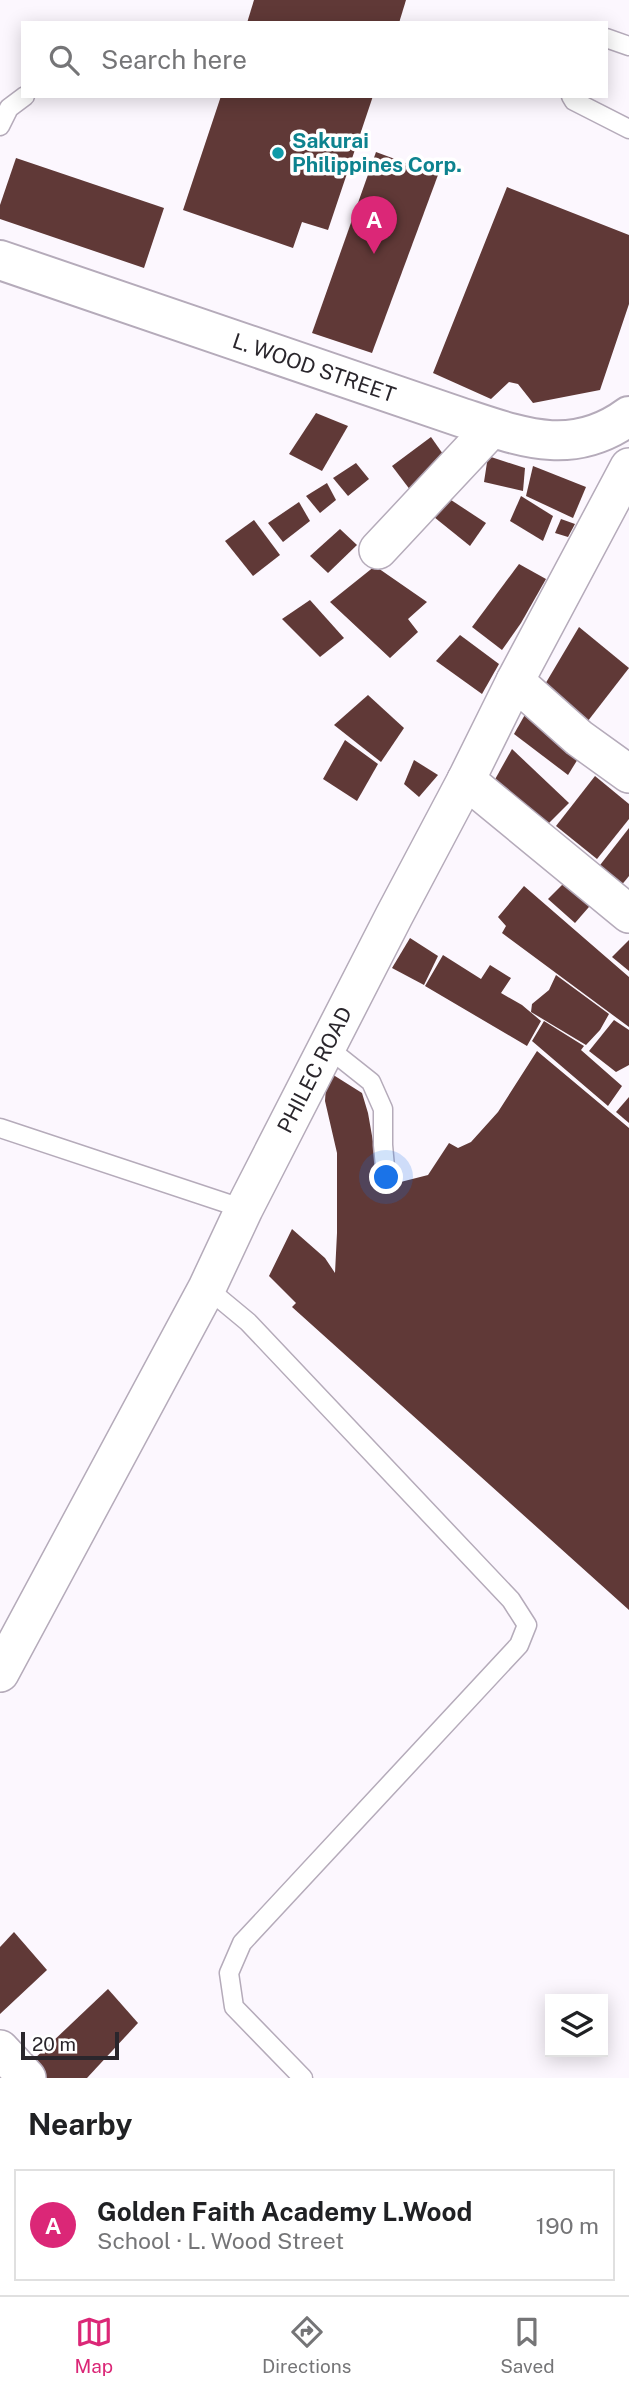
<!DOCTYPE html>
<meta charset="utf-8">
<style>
:root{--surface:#fff;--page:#f2f2f2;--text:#202124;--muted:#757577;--line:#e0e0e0;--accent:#db2777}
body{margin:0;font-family:"Public Sans",sans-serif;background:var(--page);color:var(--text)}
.controls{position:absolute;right:21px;bottom:21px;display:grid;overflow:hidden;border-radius:0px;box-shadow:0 4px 18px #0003}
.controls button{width:63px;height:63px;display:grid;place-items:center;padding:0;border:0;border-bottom:2px solid var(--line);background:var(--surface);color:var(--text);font:35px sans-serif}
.scale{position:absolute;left:21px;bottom:18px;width:98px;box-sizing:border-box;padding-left:7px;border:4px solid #2a262c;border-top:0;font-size:19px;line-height:24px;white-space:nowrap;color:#2a262c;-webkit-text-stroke:5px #fff;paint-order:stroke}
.you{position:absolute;left:387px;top:1178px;width:24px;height:24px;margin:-18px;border:5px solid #fff;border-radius:50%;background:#1a73e8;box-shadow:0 0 0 10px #1a73e833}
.badge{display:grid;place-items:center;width:46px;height:46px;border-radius:50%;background:var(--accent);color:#fff;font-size:23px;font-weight:700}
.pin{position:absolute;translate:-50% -58px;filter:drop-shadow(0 2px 4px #0008)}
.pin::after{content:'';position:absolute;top:37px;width:24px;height:21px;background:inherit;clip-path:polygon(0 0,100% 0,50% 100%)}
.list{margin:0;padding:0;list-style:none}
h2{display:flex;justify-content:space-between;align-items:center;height:91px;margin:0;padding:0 28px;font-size:30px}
h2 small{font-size:23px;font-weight:400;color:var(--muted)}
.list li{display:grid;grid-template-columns:46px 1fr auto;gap:21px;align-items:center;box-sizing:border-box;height:112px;margin:0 14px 14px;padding:0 14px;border:2px solid var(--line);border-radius:0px}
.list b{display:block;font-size:26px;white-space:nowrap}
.list p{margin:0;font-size:23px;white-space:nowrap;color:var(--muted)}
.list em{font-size:23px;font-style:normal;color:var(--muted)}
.icon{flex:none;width:38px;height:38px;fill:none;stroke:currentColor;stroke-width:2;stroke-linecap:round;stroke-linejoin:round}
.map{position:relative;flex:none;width:629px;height:2078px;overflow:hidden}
.search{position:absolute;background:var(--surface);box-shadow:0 4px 18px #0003;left:21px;right:21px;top:21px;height:77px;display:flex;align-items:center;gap:18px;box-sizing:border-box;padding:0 24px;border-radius:0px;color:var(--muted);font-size:26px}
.sheet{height:217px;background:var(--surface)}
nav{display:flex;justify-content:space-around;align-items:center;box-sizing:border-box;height:98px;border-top:2px solid var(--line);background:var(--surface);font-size:19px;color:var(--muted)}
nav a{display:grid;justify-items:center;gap:4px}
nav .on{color:var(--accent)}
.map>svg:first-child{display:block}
.building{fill:#603937}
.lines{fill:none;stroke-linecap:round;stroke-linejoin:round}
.service-casing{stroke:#b5abba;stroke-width:21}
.minor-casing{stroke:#b5abba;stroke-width:40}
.secondary-casing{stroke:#b5abba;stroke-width:42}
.service{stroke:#fff;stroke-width:18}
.minor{stroke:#fff;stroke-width:37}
.secondary{stroke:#fff;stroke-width:38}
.culture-dot{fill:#0f9aa8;stroke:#fff;stroke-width:2.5}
.labels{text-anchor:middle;stroke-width:7;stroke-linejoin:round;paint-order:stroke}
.culture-label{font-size:21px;font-weight:bold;fill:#0d838f;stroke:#fff;text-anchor:start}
.street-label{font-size:21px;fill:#2a262c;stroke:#fff}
</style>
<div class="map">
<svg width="629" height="2078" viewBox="0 0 629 2078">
<rect width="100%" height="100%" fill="#fcf7fe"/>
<g class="building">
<polygon points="254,0 406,0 399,23 247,23"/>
<polygon points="221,96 373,96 328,230 302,222 293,248 183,210"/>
<polygon points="376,152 438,175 372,353 312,333"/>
<polygon points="16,158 164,208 144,268 0,219 0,205"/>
<polygon points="507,187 629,235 629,304 600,390 533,403 518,384 509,382 491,399 433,373"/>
<polygon points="316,413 348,426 322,471 289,454"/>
<polygon points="431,437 450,464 414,495 392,466"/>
<polygon points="488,456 525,468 523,491 484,482"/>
<polygon points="356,463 369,479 348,496 333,478"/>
<polygon points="533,466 586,487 573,518 526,496"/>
<polygon points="327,483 336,500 320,513 306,496"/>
<polygon points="521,496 553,516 543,541 510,521"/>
<polygon points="448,498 486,523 470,546 434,517"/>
<polygon points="299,502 310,521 283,542 268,523"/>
<polygon points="561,519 575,524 568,537 555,533"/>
<polygon points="254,520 280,555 253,576 225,541"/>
<polygon points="340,529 357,545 328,573 310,556"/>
<polygon points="519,564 546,579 521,623 502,650 472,627"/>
<polygon points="375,566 427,602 408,619 418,632 390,658 330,602"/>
<polygon points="310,600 344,638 320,657 282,619"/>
<polygon points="579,627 629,668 577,735 541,691"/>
<polygon points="460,635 499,664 482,694 436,661"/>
<polygon points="368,695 404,728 381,762 334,725"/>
<polygon points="531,704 586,746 568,775 514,734"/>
<polygon points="345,740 378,764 357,801 323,779"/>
<polygon points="512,749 569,803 539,833 489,790"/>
<polygon points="414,760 438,775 419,797 404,784"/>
<polygon points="595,776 629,804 629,819 597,859 556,826"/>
<polygon points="629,828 629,876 620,887 597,869"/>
<polygon points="569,878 595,900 575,923 548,899"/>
<polygon points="524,886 629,977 629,1027 502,933 506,926 498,917"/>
<polygon points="410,938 438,956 424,985 392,968"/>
<polygon points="629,940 629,971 612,957"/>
<polygon points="443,955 481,979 490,965 511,978 501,993 522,1005 541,1021 527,1046 425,986"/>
<polygon points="556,975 609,1014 600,1030 586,1045 531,1012 532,1004 549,990"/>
<polygon points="614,1020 629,1030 629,1065 616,1072 589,1051"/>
<polygon points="544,1021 584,1046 581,1050 622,1086 608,1106 532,1041"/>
<polygon points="537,1051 629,1128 629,1610 292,1307 296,1303 269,1276 292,1229 325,1258 335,1273 337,1233 337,1153 325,1101 327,1071 362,1093 368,1113 381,1187 428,1175 449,1143 458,1148 471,1142 498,1112"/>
<polygon points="629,1097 629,1123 616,1112"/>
<polygon points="14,1932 47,1970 0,2014 0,1947"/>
<polygon points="108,1989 138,2023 87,2078 43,2078 31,2062"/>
</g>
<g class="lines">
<defs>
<g id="service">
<polyline points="606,38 629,46"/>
<polyline points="571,96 574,101 629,129"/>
<polyline points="0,126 9,108 25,96"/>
<polyline points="327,1047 371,1082 383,1109 383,1145 386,1178"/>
<polyline points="0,1128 244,1209"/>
<polyline points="207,1288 248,1322 511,1600 527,1625 519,1645 242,1943 229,1973 234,2007 303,2078"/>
</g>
<g id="minor">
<polyline points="378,550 492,428"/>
<polyline points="515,681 579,738 629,774"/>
<polyline points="466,780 629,914"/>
<polyline points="0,1673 207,1288 244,1209 394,916 466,780 515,681 629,467"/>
<polyline points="0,2049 27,2078"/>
</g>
<path id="secondary" d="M0,260L460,417C521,437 572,458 629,416"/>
</defs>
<use href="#service" class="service-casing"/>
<use href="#minor" class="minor-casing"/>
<use href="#secondary" class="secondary-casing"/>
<use href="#service" class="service"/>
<use href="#minor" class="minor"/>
<use href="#secondary" class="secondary"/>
</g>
<circle class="culture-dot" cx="278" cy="153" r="7"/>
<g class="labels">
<g class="culture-label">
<text x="292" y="148">Sakurai<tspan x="292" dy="24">Philippines Corp.</tspan></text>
</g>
<g class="street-label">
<text transform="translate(314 368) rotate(19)" y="7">L. WOOD STREET</text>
<text transform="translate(315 1070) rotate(-63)" y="7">PHILEC ROAD</text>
</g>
</g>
</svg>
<div class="controls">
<button><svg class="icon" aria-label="layers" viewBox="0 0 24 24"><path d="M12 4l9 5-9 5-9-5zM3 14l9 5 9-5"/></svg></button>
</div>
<div class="scale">20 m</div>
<div class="you"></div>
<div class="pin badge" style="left:374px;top:254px">A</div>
<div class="search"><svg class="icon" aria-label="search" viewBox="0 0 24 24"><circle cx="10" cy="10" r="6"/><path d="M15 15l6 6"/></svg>Search here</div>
</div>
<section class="sheet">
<h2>Nearby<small></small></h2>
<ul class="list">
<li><span class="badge">A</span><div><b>Golden Faith Academy L.Wood</b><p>School · L. Wood Street</p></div><em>190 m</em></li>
</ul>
</section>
<nav>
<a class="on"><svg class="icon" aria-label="map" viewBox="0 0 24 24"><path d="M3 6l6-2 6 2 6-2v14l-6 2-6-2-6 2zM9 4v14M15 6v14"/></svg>Map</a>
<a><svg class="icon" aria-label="directions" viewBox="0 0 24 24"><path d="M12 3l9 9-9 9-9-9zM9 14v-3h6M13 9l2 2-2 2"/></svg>Directions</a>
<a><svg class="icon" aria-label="saved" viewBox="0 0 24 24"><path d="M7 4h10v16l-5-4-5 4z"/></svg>Saved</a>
</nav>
